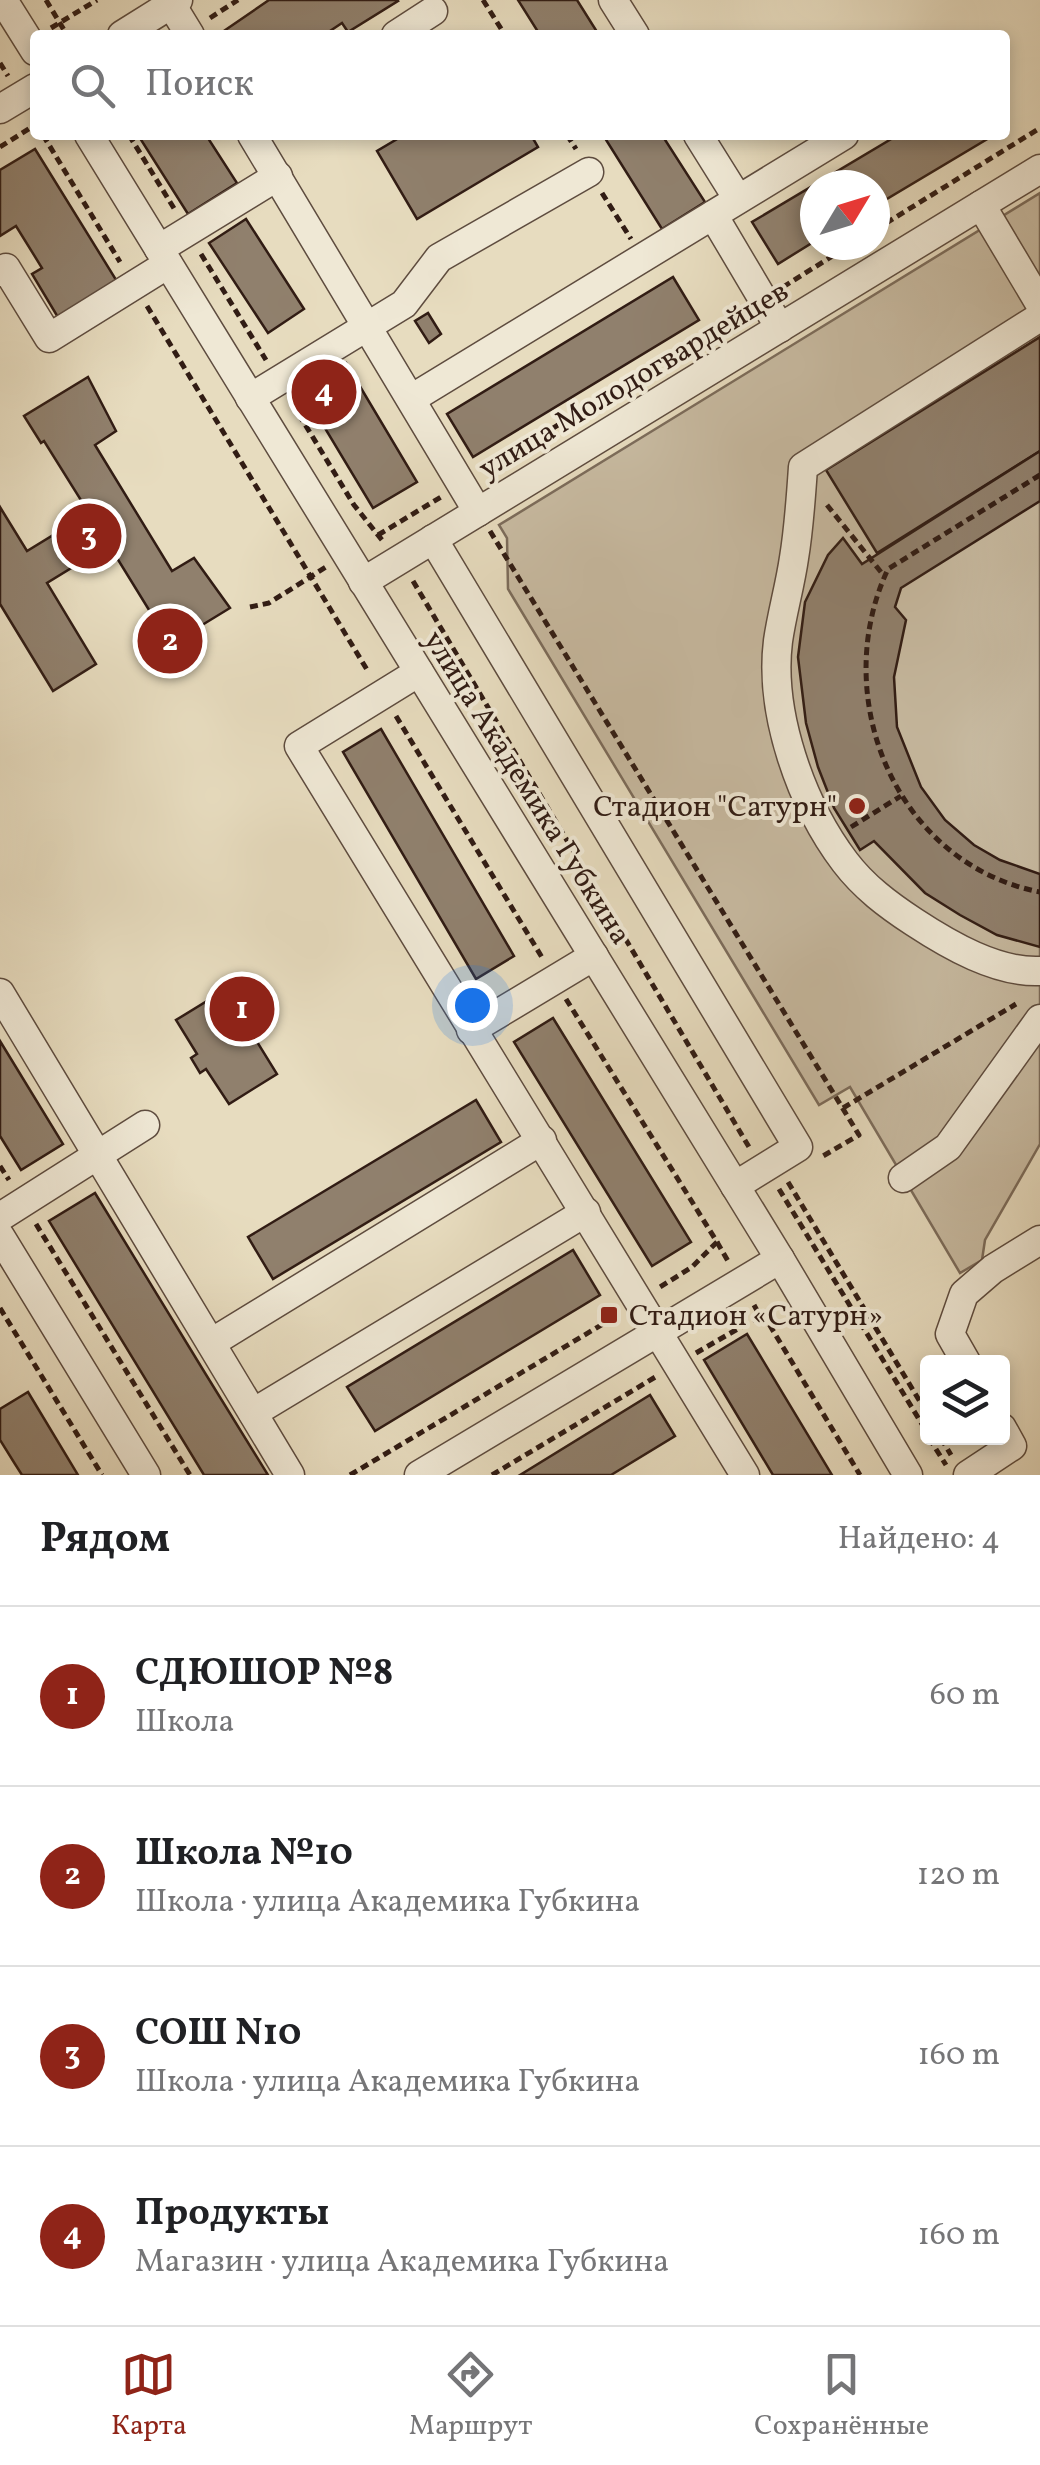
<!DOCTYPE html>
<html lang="ru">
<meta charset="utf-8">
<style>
:root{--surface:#fff;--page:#f2f2f2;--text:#202124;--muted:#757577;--line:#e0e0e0;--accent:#8f2418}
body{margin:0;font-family:Vollkorn,serif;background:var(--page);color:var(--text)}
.controls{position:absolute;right:30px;bottom:30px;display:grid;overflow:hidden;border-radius:10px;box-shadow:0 5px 15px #0003}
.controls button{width:90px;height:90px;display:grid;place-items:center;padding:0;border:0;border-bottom:2px solid var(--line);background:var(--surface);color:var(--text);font:50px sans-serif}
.compass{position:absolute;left:800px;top:170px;width:90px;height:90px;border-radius:50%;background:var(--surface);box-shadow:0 5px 15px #0003;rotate:52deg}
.you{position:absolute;left:472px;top:1005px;width:35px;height:35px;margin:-25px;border:8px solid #fff;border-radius:50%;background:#1a73e8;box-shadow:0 0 0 15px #1a73e833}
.badge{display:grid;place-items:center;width:65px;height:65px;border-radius:50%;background:var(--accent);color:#fff;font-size:32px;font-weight:700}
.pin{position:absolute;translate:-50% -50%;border:5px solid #fff;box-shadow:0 2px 10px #0006}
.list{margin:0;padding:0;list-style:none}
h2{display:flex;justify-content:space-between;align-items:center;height:130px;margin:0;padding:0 40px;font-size:42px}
h2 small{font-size:32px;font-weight:400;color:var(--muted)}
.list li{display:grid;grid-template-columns:65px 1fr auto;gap:30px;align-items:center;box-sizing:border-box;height:180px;padding:0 40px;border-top:2px solid var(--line)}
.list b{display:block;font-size:38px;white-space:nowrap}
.list p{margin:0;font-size:32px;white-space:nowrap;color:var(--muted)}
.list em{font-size:32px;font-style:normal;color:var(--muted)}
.icon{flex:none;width:55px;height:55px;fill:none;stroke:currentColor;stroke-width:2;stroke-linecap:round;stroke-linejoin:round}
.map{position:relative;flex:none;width:1040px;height:1475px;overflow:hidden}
.search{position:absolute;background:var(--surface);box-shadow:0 5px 15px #0003;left:30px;right:30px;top:30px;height:110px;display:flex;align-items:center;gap:25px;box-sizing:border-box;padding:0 35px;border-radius:10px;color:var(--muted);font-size:38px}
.sheet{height:850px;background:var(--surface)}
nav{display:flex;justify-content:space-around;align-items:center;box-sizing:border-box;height:140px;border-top:2px solid var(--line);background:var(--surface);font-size:28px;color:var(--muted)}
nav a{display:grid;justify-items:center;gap:5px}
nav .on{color:var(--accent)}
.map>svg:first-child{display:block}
.green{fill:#c8bba2;stroke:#7c6c5b;stroke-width:2.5}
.building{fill:#90806d;stroke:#311c14;stroke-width:2.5}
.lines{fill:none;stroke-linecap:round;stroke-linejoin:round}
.minor-casing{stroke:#5e4c3f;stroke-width:31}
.path{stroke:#311c14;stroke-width:5;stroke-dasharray:8 5;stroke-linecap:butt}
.minor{stroke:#efe8d5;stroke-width:28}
.poi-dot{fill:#8f2418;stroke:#efe8d5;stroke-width:4}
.labels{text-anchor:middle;stroke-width:8;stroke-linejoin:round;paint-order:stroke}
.street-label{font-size:30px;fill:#311c14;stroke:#efe8d5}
.poi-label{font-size:30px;fill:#311c14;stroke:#efe8d5;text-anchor:end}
</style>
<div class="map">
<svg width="1040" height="1475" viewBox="0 0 1040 1475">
<rect width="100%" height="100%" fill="#e7dcbf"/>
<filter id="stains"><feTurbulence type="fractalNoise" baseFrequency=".002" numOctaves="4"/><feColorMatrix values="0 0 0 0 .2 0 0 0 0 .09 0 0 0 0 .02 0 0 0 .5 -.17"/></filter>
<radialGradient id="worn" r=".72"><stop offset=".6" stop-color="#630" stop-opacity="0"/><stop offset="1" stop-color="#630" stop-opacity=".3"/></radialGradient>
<polygon class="green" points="1040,193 1040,1144 985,1240 982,1260 960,1273 850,1087 819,1105 508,589 507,538 499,525"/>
<g class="building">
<polygon points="269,0 397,0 398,1 348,32 342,23 324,35 218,35"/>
<polygon points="518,0 577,0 599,35 540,35"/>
<polygon points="138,135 206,135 237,183 188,214"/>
<polygon points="404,135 531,135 538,147 417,219 377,151"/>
<polygon points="603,135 662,135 705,202 662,229"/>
<polygon points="898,135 994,135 875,206 875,185 815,185 815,241 778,264 752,222"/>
<polygon points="35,149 118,283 59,319 32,274 42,268 16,226 0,236 0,170"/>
<polygon points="246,219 304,309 268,333 209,243"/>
<polygon points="673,277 699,320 473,457 447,414"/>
<polygon points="428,313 441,334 429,343 415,321"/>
<polygon points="1040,337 1040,451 877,553 826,470"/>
<polygon points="346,363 417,482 373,508 302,390"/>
<polygon points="88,377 116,431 95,445 172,571 194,558 230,608 166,647 150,621 154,618 109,545 47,583 96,664 53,691 0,604 0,507 27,551 89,513 44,441 41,443 24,416"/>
<polygon points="1040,451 1040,501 901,588 895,607 906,620 894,677 897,727 921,787 945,820 974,845 1000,860 1040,874 1040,947 997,935 960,915 925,893 874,841 860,850 834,808 818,767 806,723 798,657 805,602 828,555 843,538 862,564"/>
<polygon points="381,729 514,956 476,979 343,752"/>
<polygon points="225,990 277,1074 229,1104 206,1069 200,1073 191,1058 197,1054 176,1020"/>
<polygon points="553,1018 691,1242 652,1266 514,1042"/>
<polygon points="0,1041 63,1144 21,1170 0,1136"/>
<polygon points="476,1100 501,1142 273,1279 248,1237"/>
<polygon points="95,1193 205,1373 268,1475 204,1475 49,1221"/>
<polygon points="573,1250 600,1295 375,1431 347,1387"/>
<polygon points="747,1334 832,1475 773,1475 704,1360"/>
<polygon points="28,1392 78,1475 22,1475 15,1464 0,1440 0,1409"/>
<polygon points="650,1395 675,1436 611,1475 520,1475"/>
</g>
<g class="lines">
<defs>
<g id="minor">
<polyline points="3,0 35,51"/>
<polyline points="613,0 635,35"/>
<polyline points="171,4 190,35"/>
<polyline points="122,35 178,0"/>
<polyline points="396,35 433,11"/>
<polyline points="0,109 35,88"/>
<polyline points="89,135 780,1259 908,1475"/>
<polyline points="252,135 478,512"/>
<polyline points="698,135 738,199"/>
<polyline points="981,205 1040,304"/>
<polyline points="713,215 780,328"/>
<polyline points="159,249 278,176"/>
<polyline points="0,272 6,268 49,338 168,264"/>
<path d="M1040,317L803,467C801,497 799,528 794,558C790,586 782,613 778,641C769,713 801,804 845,862C864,887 888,905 914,922C949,945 997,973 1040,971"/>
<polyline points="250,398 404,304 439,258 589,172"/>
<polyline points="411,399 844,135"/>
<polyline points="433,539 798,1147 735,1186"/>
<polyline points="363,582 1040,169"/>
<polyline points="419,672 299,746 745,1475"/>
<polyline points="0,993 290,1475"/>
<polyline points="471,1030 594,956"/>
<polyline points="903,1178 948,1147 1040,1019"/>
<polyline points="0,1217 145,1125"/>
<polyline points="0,1236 146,1475"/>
<polyline points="211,1343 542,1140"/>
<polyline points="966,1362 950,1334 964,1294 993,1269 1040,1240"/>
<polyline points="253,1413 586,1212"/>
<polyline points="419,1475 780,1259"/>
<polyline points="968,1475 1012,1446 1002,1428"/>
</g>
</defs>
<use href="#minor" class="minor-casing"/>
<g class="path">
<polyline points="46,0 67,35"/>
<polyline points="483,0 505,35"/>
<polyline points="210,18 238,0"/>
<polyline points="51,28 97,0"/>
<polyline points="0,63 8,76"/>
<polyline points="43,135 120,262"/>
<polyline points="129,135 175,210"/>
<polyline points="567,135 576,149"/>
<polyline points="0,147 35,125"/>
<polyline points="602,193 631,239"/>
<polyline points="875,230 1040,128"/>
<polyline points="201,254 266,360"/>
<polyline points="783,287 850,245"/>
<polyline points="147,306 369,673"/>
<polyline points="292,403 354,505 382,540"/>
<polyline points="485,470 743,311"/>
<path d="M1040,475L888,569C828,696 895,864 1040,892"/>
<polyline points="827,505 885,577"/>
<polyline points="490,531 859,1135 823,1156"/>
<polyline points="378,535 441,497"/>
<polyline points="413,581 749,1147"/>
<polyline points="250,607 269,603 326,567"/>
<polyline points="396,716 543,959"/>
<polyline points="851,827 901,796"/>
<polyline points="566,999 717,1242 692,1267 660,1287"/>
<polyline points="843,1108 1016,1004"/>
<polyline points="0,1166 9,1180"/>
<polyline points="788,1182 928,1415"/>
<polyline points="779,1189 928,1434"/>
<polyline points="36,1224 190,1475"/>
<polyline points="717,1242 728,1261"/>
<polyline points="754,1305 760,1316 766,1319 860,1475"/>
<polyline points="0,1308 102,1475"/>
<polyline points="696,1353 760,1316"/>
<polyline points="929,1438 946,1465"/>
<polyline points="941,1438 951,1455"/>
<polyline points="350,1475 618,1315"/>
<polyline points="492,1475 657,1376"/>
</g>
<use href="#minor" class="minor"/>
</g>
<g class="poi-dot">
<circle cx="857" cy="806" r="10"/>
<rect x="599" y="1305" width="20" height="20" rx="5"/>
</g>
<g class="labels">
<g class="street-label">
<text transform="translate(633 379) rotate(-31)" y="10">улица Молодогвардейцев</text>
<text transform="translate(528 787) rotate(58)" y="10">улица Академика Губкина</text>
</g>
<g class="poi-label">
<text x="837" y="816">Стадион "Сатурн"</text>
<text x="629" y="1325" text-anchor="start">Стадион «Сатурн»</text>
</g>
</g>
<rect width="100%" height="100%" filter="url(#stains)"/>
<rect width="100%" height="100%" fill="url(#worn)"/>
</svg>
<div class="controls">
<button><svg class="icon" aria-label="layers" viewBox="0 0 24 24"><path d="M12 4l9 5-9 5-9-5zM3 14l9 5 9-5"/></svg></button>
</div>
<svg class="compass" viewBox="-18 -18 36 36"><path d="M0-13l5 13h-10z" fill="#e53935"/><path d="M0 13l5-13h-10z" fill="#757577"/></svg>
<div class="you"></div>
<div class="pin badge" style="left:242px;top:1009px">1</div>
<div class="pin badge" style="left:170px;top:641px">2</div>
<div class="pin badge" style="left:89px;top:536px">3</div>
<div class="pin badge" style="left:324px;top:392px">4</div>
<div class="search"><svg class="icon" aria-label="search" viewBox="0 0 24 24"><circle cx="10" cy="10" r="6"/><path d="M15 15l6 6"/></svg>Поиск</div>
</div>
<section class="sheet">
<h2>Рядом<small>Найдено: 4</small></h2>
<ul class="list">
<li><span class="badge">1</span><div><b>СДЮШОР №8</b><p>Школа</p></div><em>60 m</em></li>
<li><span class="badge">2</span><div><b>Школа №10</b><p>Школа · улица Академика Губкина</p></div><em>120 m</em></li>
<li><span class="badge">3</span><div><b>СОШ N10</b><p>Школа · улица Академика Губкина</p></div><em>160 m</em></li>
<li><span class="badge">4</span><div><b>Продукты</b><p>Магазин · улица Академика Губкина</p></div><em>160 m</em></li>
</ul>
</section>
<nav>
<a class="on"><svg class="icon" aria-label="map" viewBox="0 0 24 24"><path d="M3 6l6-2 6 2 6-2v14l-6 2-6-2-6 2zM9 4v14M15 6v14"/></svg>Карта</a>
<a><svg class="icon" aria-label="directions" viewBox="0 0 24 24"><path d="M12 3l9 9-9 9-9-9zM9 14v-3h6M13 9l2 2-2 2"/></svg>Маршрут</a>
<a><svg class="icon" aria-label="saved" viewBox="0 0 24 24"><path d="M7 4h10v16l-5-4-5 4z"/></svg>Сохранённые</a>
</nav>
